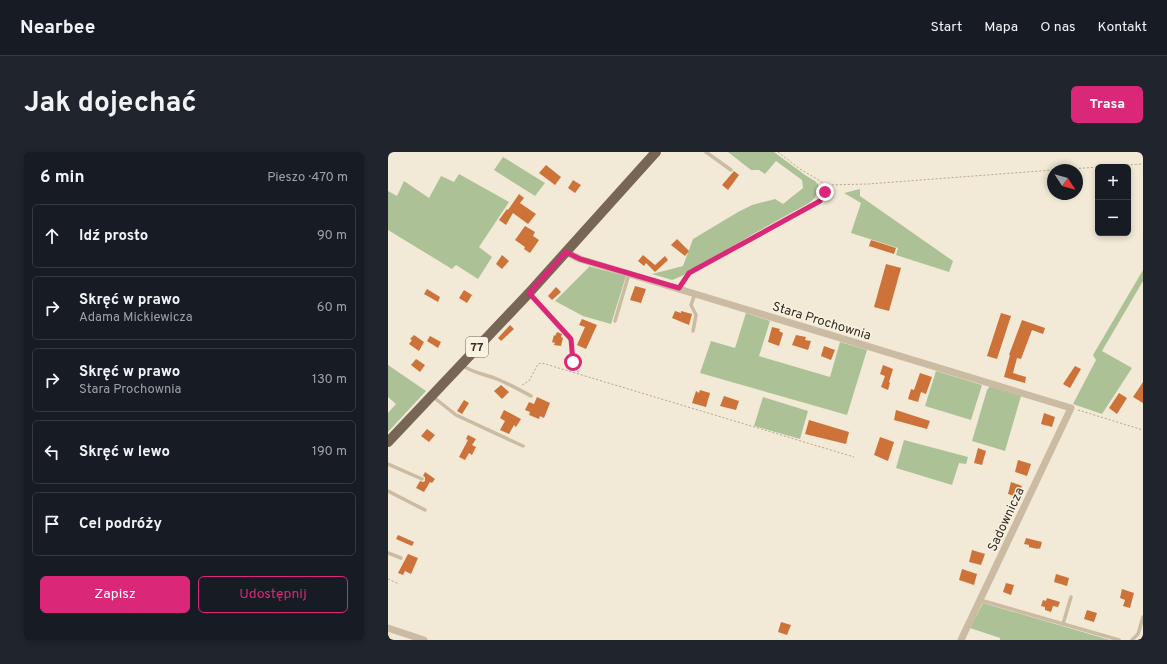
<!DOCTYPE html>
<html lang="pl">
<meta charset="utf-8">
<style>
:root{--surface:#171b24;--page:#20242c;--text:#f1f3f6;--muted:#9ea1a6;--line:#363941;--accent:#db2777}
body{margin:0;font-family:Overpass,sans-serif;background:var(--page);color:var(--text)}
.controls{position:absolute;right:12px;top:12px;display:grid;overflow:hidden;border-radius:6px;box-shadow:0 2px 6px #0003}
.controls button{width:36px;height:36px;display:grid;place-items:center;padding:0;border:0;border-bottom:1px solid var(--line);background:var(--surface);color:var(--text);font:20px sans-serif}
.compass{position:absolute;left:659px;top:12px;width:36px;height:36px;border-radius:50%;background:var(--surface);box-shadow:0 2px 6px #0003;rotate:126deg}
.stop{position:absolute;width:12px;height:12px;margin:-9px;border:3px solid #db2777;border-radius:50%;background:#fff}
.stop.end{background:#db2777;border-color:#fff;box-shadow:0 1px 4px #0008}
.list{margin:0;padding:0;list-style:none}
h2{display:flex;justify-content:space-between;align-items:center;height:52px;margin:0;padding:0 16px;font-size:17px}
h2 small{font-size:13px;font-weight:400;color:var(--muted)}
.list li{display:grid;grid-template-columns:26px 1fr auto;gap:12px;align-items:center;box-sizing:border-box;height:64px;margin:0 8px 8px;padding:0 8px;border:1px solid var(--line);border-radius:6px}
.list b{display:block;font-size:15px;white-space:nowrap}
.list p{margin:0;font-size:13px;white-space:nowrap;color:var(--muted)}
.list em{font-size:13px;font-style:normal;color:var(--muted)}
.actions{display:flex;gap:8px;padding:12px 16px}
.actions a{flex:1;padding:9px 0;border:1px solid var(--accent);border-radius:6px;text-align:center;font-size:14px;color:var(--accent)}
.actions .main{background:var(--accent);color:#fff}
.icon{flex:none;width:22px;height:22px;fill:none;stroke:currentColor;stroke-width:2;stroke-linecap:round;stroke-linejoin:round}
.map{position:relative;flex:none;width:755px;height:488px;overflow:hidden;border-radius:6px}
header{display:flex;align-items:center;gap:24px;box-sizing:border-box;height:56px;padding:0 20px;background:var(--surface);border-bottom:1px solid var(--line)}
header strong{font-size:19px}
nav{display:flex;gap:22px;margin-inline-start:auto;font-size:14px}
.intro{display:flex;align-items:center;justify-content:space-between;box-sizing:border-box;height:96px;padding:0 24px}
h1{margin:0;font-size:28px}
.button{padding:10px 18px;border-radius:6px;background:var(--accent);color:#fff;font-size:14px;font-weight:700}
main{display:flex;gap:24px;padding:0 24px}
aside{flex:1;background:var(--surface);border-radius:6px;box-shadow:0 2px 6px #0003}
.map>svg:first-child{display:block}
.green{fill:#acc296}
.building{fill:#cd7339}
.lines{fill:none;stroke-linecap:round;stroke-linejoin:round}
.path{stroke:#b6a58c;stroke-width:1;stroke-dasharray:2 2;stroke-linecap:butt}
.lane{stroke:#cbbba2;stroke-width:3.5}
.street{stroke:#cbbba2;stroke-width:7}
.primary{stroke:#786655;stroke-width:10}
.route{stroke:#db2777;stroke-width:5}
.labels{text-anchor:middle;stroke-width:3;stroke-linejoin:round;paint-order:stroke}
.shield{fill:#faf3e2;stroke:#70685e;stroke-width:1}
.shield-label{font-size:12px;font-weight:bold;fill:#352c25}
.street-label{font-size:13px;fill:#352c25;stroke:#faf3e2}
</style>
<header>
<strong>Nearbee</strong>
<nav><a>Start</a><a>Mapa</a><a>O nas</a><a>Kontakt</a></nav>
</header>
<div class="intro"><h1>Jak dojechać</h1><a class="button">Trasa</a></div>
<main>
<aside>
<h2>6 min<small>Pieszo · 470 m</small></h2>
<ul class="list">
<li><svg class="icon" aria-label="ahead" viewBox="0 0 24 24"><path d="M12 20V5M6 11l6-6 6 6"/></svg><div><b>Idź prosto</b></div><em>90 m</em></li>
<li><svg class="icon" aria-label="right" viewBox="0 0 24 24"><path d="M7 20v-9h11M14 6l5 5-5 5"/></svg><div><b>Skręć w prawo</b><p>Adama Mickiewicza</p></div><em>60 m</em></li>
<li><svg class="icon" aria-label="right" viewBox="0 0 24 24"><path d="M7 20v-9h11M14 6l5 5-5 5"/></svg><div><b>Skręć w prawo</b><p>Stara Prochownia</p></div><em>130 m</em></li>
<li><svg class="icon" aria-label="left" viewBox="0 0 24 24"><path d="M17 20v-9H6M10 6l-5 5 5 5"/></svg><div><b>Skręć w lewo</b></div><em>190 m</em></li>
<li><svg class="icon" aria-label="arrive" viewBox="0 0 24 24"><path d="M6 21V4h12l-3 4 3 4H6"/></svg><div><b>Cel podróży</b></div></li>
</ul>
<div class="actions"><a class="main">Zapisz</a><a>Udostępnij</a></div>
</aside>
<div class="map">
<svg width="755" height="488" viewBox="0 0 755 488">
<rect width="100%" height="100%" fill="#f2e9d6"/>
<g class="green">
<polygon points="340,0 386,0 417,23 427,29 431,34 427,46 421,51 367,81 294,124 284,128 264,122 295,114 305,87 350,60 364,53 387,47 395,52 415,36 414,28 388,9 377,22 371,18 363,18"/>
<polygon points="115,5 157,31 147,44 106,18"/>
<polygon points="71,22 121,50 91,95 104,105 90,127 68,113 64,117 0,78 0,39 9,44 16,29 41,46 53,24 66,30"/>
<polygon points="472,37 472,44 565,109 561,120 508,103 510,96 463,81 473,51 456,41"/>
<polygon points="200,114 238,124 223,172 195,164 167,149 201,115"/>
<polygon points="755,118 755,129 714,199 744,216 714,262 685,252 708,208 705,203"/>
<polygon points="358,161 382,169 371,204 442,225 452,190 479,198 459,263 312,221 323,189 347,196"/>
<polygon points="0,213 38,239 0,280 0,261 8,252 0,245"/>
<polygon points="548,219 594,233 583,268 537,254"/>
<polygon points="602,234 633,244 617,299 584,289 599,238"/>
<polygon points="375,245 420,259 412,287 366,274"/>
<polygon points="516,288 580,305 578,312 571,311 564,333 508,316"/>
<polygon points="595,451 722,488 612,488 612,486 582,476"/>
</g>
<g class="building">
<polygon points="158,13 173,25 167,33 151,21"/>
<polygon points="346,19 351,23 340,38 334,33"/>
<polygon points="185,28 193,33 187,41 180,36"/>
<polygon points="131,42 136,46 132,51 148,62 140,72 125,61 118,73 111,68 119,57 120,58"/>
<polygon points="137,74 147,80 145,84 151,88 142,101 136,97 137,95 127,88"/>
<polygon points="289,87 301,99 297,104 283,93"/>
<polygon points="483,88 508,96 506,102 481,94"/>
<polygon points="114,103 121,109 114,117 108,112"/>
<polygon points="255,103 267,113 277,104 280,108 267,120 258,111 256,114 250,109"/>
<polygon points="498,112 513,116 501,159 486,155"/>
<polygon points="247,134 258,137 253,151 242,148"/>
<polygon points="168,135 173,140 164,148 160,144"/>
<polygon points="39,137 52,145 50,150 36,142"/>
<polygon points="76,138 84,143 79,151 71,146"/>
<polygon points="287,159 293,161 293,159 304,162 301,173 284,166"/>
<polygon points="613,161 623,164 609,207 599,204"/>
<polygon points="194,167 209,173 198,197 189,193 197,175 191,173"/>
<polygon points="634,168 657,176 655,182 644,178 633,207 629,206 625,221 638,225 637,231 616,225 622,203 621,203"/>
<polygon points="122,173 126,177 113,189 110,186"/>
<polygon points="384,175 392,177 391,179 395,181 391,194 380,190"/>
<polygon points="169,180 174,182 173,185 175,186 173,194 166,193 167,191 164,190 166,183 167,184"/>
<polygon points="26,183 36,190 31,199 21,192 24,188 22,187"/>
<polygon points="408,183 418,185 417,188 423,189 420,198 404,193"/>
<polygon points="42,184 53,190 50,196 39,189"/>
<polygon points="436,194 447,198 443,208 433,204"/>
<polygon points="28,207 37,213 32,220 23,213"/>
<polygon points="495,213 505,217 501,230 502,231 500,238 493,235 497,224 492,222"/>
<polygon points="687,214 693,217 682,236 675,232"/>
<polygon points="532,221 544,225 538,242 533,240 530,250 520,247 523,237 526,238"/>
<polygon points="755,230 755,251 745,245"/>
<polygon points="113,233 121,240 114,247 106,239"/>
<polygon points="312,238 322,241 318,255 304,251 308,239 311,241"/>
<polygon points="731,241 739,246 729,262 721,256"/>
<polygon points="336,244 351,249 348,258 332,254"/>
<polygon points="149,245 162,251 156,266 152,264 151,267 141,263 142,260 137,258 141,250 146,252"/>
<polygon points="76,248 81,251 74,262 69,259"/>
<polygon points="116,258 133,267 128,275 126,273 121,282 112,278 117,269 112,266"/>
<polygon points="508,258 542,269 539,277 506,268"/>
<polygon points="656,261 667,265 664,275 653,272"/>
<polygon points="421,268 461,280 458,292 417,282"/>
<polygon points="39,277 47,283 41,290 33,284"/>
<polygon points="80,283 88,287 84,293 88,295 84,303 81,301 77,308 71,305 80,288 78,287"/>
<polygon points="492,285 506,290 500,309 486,303"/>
<polygon points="590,296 598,299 594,313 586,311"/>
<polygon points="630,308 643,312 639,324 627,320"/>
<polygon points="37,320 47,327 44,331 42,330 36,340 28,336 32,329 35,330 37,329 37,325 35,324"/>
<polygon points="623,330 634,334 630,345 620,342"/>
<polygon points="10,383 26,390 24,394 8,387"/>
<polygon points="638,386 654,390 652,397 650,396 650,397 641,395 641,393 636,392"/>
<polygon points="584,398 597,402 593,413 581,410"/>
<polygon points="20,402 30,406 23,422 17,419 15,423 10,421"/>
<polygon points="574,417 589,422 586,433 571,428"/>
<polygon points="668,422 681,426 679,434 666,430"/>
<polygon points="618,431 626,433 623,443 615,440"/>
<polygon points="734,437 746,441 742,456 735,454 737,448 732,446"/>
<polygon points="659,446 672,450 670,455 665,454 663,460 657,458 657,455 653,454 655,448 658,449"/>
<polygon points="699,458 709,461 706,470 696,467"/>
<polygon points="393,470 403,473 399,483 390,480"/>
</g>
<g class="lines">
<g class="path">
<polyline points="390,0 412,17 439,33 480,32 665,18"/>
<polyline points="667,18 755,12"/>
<polyline points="294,131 301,121 432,49 437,40 439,33"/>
<path d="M183,192C184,202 184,213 191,221"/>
<polyline points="134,233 141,229 150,212 154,211 466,305"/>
<polyline points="690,258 755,278"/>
<polyline points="0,427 11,432"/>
</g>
<g class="lane">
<polyline points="318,0 343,18"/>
<polyline points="142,142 183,187"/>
<polyline points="227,169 241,122"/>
<polyline points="305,179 308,163 303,153 307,142"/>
<path d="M74,213C84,221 97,222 109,227C121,232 132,238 143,244"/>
<polyline points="44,244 68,263 135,294"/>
<polyline points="0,312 34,327"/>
<polyline points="0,339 37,358"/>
<polyline points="0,401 13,406"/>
<polyline points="592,448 731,488"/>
<polyline points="675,472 683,445"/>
<polyline points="744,488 750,482 755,465"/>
</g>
<g class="street">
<polyline points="178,100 192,107 683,256 573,488"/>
<polyline points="0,476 36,488"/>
</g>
<polyline class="primary" points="0,290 141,141 268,0"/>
</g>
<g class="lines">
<polyline class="route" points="185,210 183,187 141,141 178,100 192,107 291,136 301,121 432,49 437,40"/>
</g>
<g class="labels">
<rect class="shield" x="78" y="185" width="22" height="20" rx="3"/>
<g class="shield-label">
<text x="89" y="199">77</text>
</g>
<g class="street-label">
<text transform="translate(434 168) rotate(17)" y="5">Stara Prochownia</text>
<text transform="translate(617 367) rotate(-65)" y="5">Sadownicza</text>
</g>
</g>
</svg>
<div class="controls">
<button>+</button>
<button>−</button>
</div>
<svg class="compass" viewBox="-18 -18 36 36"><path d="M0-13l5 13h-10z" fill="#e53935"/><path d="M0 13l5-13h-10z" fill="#9ea1a6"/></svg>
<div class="stop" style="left:185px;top:210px"></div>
<div class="stop end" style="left:437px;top:40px"></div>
</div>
</main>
